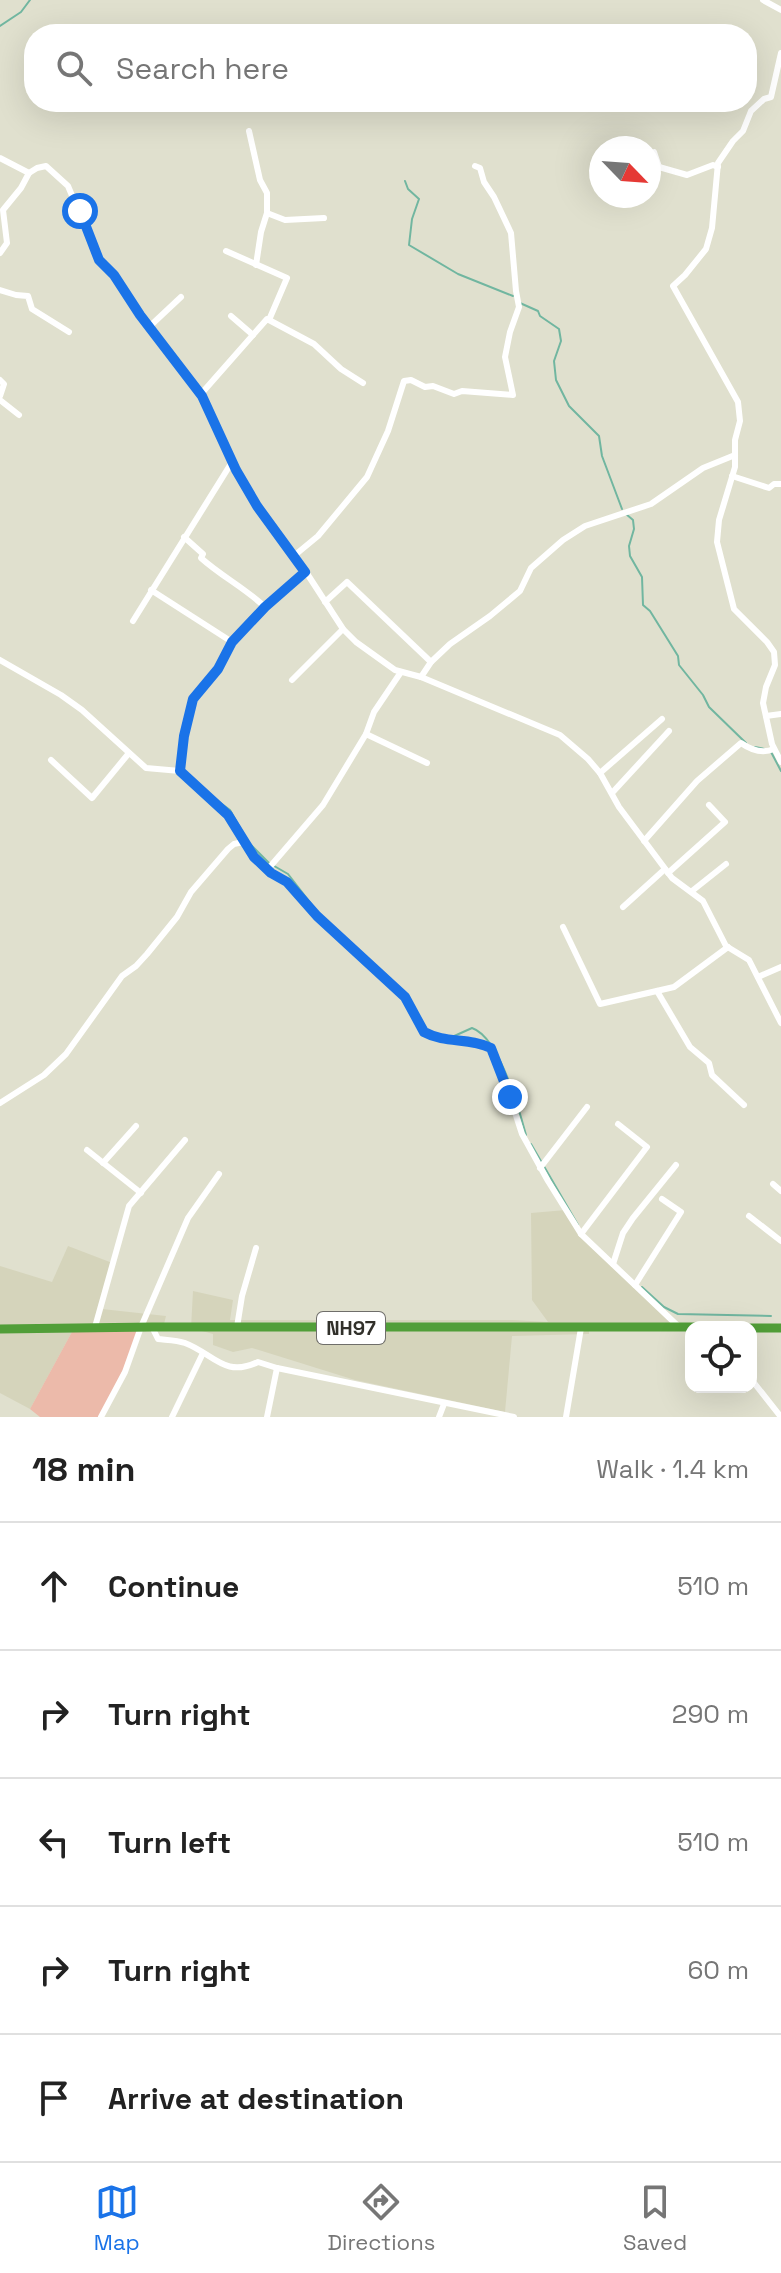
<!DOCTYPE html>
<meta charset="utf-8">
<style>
:root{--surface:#fff;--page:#f2f2f2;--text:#222;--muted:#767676;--line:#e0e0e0;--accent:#1a73e8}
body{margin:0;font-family:"Space Grotesk",sans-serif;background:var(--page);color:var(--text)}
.controls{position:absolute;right:24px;bottom:24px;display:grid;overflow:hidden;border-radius:16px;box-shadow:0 8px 32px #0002}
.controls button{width:72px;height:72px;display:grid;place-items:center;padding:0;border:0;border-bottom:2px solid var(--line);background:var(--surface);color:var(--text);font:40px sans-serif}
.compass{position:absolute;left:589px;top:136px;width:72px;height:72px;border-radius:50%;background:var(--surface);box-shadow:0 8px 32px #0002;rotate:115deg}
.stop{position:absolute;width:24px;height:24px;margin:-18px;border:6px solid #1a73e8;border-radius:50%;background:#fff}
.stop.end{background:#1a73e8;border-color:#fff;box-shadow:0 2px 8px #0008}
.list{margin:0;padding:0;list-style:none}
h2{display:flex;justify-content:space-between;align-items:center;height:104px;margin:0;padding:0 32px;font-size:34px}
h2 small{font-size:26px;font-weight:400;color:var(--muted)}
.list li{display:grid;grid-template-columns:52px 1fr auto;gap:24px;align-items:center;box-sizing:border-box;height:128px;padding:0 32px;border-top:2px solid var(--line)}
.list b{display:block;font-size:30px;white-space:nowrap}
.list em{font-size:26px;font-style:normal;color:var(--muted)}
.icon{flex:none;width:44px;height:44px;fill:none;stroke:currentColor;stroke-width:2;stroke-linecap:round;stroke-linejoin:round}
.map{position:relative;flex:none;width:781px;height:1417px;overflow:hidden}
.search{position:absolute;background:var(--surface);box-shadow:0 8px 32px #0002;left:24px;right:24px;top:24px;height:88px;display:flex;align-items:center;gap:20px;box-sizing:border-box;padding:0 28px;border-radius:32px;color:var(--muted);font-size:30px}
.sheet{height:744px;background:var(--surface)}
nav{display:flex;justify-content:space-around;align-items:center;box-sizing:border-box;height:112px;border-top:2px solid var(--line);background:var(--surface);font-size:22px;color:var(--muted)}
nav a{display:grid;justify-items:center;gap:4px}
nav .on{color:var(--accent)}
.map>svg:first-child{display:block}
.built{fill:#d5d4bb}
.green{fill:#ecbaaa}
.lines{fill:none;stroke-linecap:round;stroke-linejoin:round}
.stream{stroke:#71b6a0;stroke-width:2}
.minor{stroke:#fff;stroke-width:6}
.highway{stroke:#519e38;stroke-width:9}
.route{stroke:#1a73e8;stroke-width:10}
.labels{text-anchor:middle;stroke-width:8;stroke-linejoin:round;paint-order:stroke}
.shield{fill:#fff;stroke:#6f6e6a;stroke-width:2}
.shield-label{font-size:20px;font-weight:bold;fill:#31302a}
</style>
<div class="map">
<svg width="781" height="1417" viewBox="0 0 781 1417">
<rect width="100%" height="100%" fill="#e0e0ce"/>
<g class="built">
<polygon points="566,1210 579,1235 678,1329 589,1330 589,1334 512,1336 505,1412 355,1380 252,1348 233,1352 213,1345 213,1334 191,1328 193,1291 233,1300 230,1320 513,1320 548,1322 532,1300 531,1213"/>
<polygon points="68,1246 115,1264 102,1309 166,1316 163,1328 73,1330 30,1409 0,1393 0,1266 52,1282"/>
</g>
<polygon class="green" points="139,1328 130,1356 99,1417 40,1417 30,1409 73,1330"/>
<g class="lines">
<g class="stream">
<polyline points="0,26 21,12 30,0"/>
<polyline points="405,181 408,189 419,199 412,219 409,245 458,274 513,296"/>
<polyline points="520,303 538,311 540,316 559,329 561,341 554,361 556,380 569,406 599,436 602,456 622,509"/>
<polyline points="626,514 633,520 634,529 629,546 630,556 642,577 643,605 650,611 678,656 679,665 703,695 709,707 746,743"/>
<polyline points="755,747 770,750 781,771"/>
<polyline points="215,799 230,810 248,842 269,863 288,874 319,914"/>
<polyline points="409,998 419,1017"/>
<path d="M452,1037L472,1028C499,1037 519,1109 526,1135"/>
<polyline points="531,1144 578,1225"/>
<polyline points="642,1287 664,1307 678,1314 771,1316"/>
</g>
<g class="minor">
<polyline points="763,0 781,10"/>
<polyline points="781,53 771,97 764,99 751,111 743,131 733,141 718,163 712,228 706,249 685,275 673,286 738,402 740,421 735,440 735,467 719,520 717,542 734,609 767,642 774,652 775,665 766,687 763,703 772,744 781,762"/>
<polyline points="249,131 260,180 267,193 267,213 285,220 324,218"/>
<polyline points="654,152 659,167"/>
<polyline points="0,158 29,173 37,168 46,166 68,186 99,260 114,275 140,315 201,394 236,470 257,506 295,555 343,629 356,642 395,670 421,677 560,735 588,759 600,773 619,807 672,878 703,901 726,946 749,960 781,1023"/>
<polyline points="649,170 659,167 687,175 713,165 718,167"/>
<polyline points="0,253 7,243 3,210 21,188 29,173"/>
<polyline points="256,265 261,232 267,213"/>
<polyline points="0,290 16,295 28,296 32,309 69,332"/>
<polyline points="231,316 253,335"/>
<polyline points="269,320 314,344 341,369 363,383"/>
<polyline points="149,327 181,297"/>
<polyline points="0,380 4,384 0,396"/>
<polyline points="201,394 267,319 269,320 287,278 226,251"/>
<polyline points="0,400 19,415"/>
<polyline points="732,476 769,488 774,484 781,484"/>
<path d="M184,537L203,554L201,558C221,576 245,588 265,607"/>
<polyline points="295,555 318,536 367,477 388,431 404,381 411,380 425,387 433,386 454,394 462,391 513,395 505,357 510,332 519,307 516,291 511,233 494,197 484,182 480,168 475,166"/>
<polyline points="151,590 232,642"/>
<polyline points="325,602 347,582 431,662"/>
<polyline points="133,621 232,462"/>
<path d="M0,660L61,695L82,710L146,768L180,771L228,815L254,857L271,873L287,882L317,916L405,997L424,1032C448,1045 467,1036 491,1048L510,1097L522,1134L548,1181L581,1234L678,1326"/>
<polyline points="421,677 431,662 450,644 490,616 520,591 531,568 563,540 585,526 651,504 703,468 735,455"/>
<polyline points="292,680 343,629"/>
<polyline points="766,716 781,714"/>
<polyline points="366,734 427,763"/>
<polyline points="51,760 92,798 129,753"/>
<polyline points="180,771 184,736 193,699 218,669 232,642 265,607 305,572"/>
<polyline points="600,773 662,719"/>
<polyline points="612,793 669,731"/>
<path d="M644,841L697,781L741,743C751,750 762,754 774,749"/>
<polyline points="268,869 323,805 366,734 374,712 401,672"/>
<polyline points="668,873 725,822 709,805"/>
<polyline points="692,891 726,864"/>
<polyline points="623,907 665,869"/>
<polyline points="563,927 600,1004 674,987 728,947"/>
<polyline points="758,977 781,967"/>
<polyline points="657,991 690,1047 709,1063 712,1075 744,1105"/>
<polyline points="0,1103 44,1075 66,1054 122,976 136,966 147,954 177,917 191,892 228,849 234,844 243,842"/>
<polyline points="87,1150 141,1193"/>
<polyline points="103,1163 136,1126"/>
<polyline points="540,1168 587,1107"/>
<polyline points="773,1184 781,1191"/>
<polyline points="749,1216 781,1241"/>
<polyline points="581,1234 647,1147 618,1124"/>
<polyline points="613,1264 623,1233 633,1218 676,1165"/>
<polyline points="635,1285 681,1212 662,1199"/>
<polyline points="95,1327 129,1206 185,1140"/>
<path d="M152,1327L158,1339C167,1340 177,1340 185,1343C214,1354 224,1378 258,1362L277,1368L514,1417"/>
<polyline points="237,1327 242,1296 256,1248"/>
<polyline points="751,1379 781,1417"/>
<polyline points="101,1417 125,1372 141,1327 188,1218 219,1174"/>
<polyline points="172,1417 203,1353"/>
<polyline points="267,1417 277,1368"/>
<polyline points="439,1417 444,1404"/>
<polyline points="566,1417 581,1328"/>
</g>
<g class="highway">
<polyline points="751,1328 781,1328"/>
<polyline points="0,1329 152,1327 702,1327"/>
</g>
</g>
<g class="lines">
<path class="route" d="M80,211L99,260L114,275L140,315L202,396L236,470L257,506L305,572L265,607L232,642L218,669L193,699L184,736L180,771L228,815L254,857L271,873L287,882L317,916L405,997L424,1032C446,1044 468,1037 491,1048L510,1097"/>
</g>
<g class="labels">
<rect class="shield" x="317" y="1312" width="68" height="32" rx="6"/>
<g class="shield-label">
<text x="351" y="1335">NH97</text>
</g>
</g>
</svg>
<div class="controls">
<button><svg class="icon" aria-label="locate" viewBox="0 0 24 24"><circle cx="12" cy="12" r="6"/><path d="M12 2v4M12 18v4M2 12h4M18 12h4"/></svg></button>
</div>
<svg class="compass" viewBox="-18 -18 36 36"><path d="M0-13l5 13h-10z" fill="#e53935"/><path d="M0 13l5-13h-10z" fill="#767676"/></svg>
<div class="stop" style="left:80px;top:211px"></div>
<div class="stop end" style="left:510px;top:1097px"></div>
<div class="search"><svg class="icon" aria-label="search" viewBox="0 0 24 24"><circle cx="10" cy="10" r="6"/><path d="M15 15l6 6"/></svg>Search here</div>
</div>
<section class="sheet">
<h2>18 min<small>Walk · 1.4 km</small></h2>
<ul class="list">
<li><svg class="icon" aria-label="ahead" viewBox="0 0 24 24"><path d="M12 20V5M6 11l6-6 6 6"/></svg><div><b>Continue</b></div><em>510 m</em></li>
<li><svg class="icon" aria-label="right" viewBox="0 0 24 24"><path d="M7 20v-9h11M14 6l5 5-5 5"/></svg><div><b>Turn right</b></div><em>290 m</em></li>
<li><svg class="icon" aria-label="left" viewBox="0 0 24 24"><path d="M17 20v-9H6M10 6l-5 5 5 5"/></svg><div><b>Turn left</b></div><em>510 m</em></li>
<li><svg class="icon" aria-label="right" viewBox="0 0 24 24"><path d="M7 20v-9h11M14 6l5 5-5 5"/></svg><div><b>Turn right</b></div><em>60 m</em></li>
<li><svg class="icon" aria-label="arrive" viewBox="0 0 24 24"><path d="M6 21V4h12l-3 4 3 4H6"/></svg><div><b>Arrive at destination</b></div></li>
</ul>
</section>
<nav>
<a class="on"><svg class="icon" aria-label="map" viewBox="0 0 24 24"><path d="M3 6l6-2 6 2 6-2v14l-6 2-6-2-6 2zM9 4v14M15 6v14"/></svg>Map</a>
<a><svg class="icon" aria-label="directions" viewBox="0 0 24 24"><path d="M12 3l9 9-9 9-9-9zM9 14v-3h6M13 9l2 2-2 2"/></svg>Directions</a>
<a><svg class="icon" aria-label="saved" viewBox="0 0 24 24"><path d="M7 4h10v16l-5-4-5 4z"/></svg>Saved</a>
</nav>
